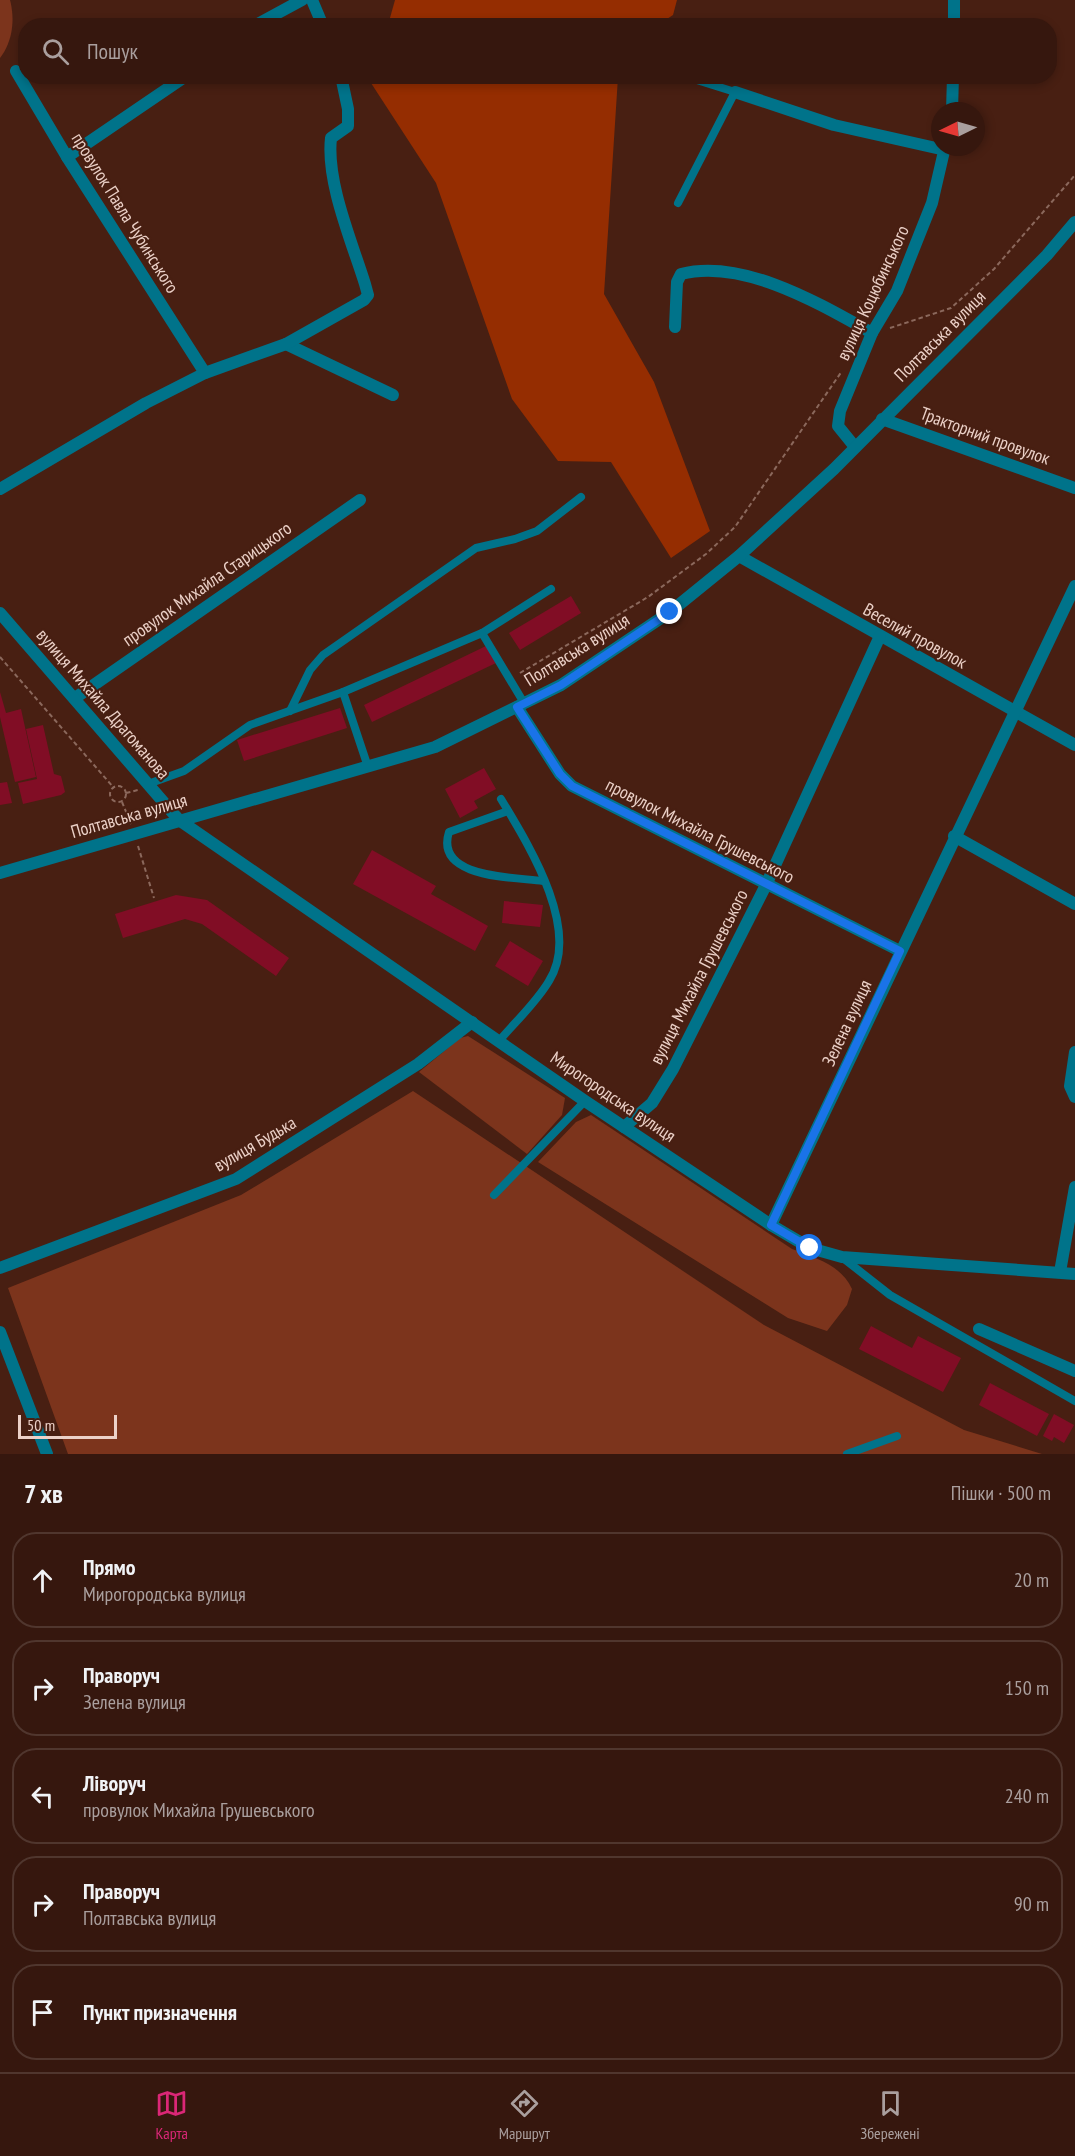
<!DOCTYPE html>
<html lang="uk">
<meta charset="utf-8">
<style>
:root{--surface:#36170e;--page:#3d2017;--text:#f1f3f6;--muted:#aa9f9e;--line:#50362e;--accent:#db2777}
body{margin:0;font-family:"PT Sans Narrow",sans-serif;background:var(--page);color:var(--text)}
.compass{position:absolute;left:931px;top:102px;width:54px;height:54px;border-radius:50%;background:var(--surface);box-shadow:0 3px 9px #0003;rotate:265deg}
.scale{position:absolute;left:18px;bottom:15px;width:99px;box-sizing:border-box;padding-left:6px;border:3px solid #ecd1c8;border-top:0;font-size:16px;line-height:21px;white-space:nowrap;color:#ecd1c8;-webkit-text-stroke:4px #481f12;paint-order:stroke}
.stop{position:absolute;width:18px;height:18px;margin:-14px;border:4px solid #1a73e8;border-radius:50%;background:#fff}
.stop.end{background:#1a73e8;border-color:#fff;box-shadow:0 2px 6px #0008}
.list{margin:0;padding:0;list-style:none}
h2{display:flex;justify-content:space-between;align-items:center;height:78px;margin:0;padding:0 24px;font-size:26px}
h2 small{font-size:20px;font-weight:400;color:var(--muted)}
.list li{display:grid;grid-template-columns:39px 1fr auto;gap:18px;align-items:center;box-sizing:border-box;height:96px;margin:0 12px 12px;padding:0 12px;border:2px solid var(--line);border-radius:24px}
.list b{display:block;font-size:22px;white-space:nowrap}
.list p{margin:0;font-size:20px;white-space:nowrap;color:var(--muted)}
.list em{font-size:20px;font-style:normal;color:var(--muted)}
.icon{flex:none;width:33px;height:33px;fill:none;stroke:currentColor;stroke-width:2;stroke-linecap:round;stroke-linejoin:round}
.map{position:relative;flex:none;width:1075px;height:1454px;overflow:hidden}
.search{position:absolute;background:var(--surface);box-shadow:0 3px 9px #0003;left:18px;right:18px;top:18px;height:66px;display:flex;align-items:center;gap:15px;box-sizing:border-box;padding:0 21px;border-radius:24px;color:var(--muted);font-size:22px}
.sheet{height:618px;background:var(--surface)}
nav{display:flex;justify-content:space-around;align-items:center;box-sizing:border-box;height:84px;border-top:2px solid var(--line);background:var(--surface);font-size:16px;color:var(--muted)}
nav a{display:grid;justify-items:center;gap:3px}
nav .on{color:var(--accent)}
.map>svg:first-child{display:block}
.green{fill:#7c341c}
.forest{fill:#952d01}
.building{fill:#810d25}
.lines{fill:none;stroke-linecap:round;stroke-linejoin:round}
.path{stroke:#8b685c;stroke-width:2;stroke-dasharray:4.5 3;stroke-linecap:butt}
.service{stroke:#00738a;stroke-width:8}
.minor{stroke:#00738a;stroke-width:12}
.tertiary{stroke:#00738a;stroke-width:12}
.route{stroke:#1a73e8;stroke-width:8}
.labels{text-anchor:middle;stroke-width:4.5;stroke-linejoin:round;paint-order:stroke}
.street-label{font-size:18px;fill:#ecd1c8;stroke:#481f12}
</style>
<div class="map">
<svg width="1075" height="1454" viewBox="0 0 1075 1454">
<rect width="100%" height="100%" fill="#481f12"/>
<g class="green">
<path d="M0,0H10C15,19 13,41 0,58Z"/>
<polygon points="468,1036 565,1098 562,1115 527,1154 419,1072 460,1038"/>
<polygon points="413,1091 764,1325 964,1430 1042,1454 68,1454 8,1288 241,1195"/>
<path d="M591,1115L792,1249C816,1258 841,1265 852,1289L847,1305L827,1331L788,1318L538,1162L576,1122Z"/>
</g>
<g class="forest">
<polygon points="395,0 677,0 673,15 658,25 388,25"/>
<polygon points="373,77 618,77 604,294 654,382 710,531 671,558 611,462 558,461 512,399 436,183 371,83"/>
</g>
<g class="building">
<polygon points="571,596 581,613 520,650 509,633"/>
<polygon points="488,645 496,663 372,722 364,705"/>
<polygon points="0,692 6,713 21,709 36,777 15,782 0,717"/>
<polygon points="340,708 347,728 244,761 237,740"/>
<polygon points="43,725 54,774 61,776 65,792 61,795 23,804 18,783 37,779 26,729"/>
<polygon points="484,768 496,789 474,801 478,808 460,818 445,789"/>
<polygon points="7,782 12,803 0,805 0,783"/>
<polygon points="372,850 436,886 431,894 488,926 475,951 353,884"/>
<polygon points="176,895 207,900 289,958 276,976 202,924 185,919 123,938 115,914"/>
<polygon points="504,901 543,905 540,927 502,923"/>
<polygon points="510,941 543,961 528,986 495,966"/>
<polygon points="871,1326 912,1348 918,1336 961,1358 943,1392 859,1349"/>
<polygon points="990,1383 1049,1414 1037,1436 979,1405"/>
<polygon points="1054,1414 1074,1425 1064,1443 1054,1437 1052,1441 1043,1436"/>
</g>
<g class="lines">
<g class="path">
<polyline points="890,328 951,308 994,269 1075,175"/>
<polyline points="0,657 114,788"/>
<polyline points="520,673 648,597 706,554 735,527 842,371"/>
<circle cx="118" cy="794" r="8"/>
<polyline points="126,793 138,790"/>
<polyline points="122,802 131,824"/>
<polyline points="138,846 154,898"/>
</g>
<g class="service">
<polyline points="678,203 735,92 684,76"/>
<polyline points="482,633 551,589"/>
<polyline points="343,692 482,633 524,703"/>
<polyline points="290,711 310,670 323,655 476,548 515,539 537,531 581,497"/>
<polyline points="148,784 184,771 250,725 343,692 368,767"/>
<path d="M508,811L449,832C434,879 515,877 543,881"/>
<path d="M499,1041C515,1022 536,1003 549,981C582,929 528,844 501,799"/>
<polyline points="494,1195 585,1101"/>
<polyline points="843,1258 890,1295 1075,1401"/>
<polyline points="847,1454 897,1436"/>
</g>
<g class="minor">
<polyline points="312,0 323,26"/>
<polyline points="254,26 302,0"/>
<polyline points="954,26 954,0"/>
<polyline points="16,71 67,157 205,373"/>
<polyline points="735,92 834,125 945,150"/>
<polyline points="952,111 953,76"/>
<polyline points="67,157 186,76"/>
<path d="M675,327L677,282L681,274C743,258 820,304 872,333"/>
<polyline points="286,344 393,395"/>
<polyline points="882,419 1075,488"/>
<polyline points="855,447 838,426 840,411 872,333 897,291 932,203 945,147"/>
<path d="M0,489L146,403L205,373L286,344L364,300L368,295L365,284C352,242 326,182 331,138L348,126V109L341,76"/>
<polyline points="739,556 1075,745"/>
<polyline points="75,698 360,500"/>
<polyline points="517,707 560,774 572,786 900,951"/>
<polyline points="954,836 1075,904"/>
<polyline points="0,873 435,747 561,685 670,612 739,556 834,469 1047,255 1075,222"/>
<polyline points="1075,1052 1070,1086 1075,1097"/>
<polyline points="624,1127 652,1103 673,1069 766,885 880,636"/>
<polyline points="771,1225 1075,586"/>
<polyline points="0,1268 236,1179 418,1064 472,1022"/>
<polyline points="1060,1272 1075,1187"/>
<polyline points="979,1329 1075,1371"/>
<polyline points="0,1332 47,1454"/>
</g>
<polyline class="tertiary" points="0,613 179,820 585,1101 771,1225 810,1248 842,1257 1075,1274"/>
</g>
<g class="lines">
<polyline class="route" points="670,612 561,685 517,707 560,774 572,786 900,951 771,1225 810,1248"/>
</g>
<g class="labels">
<g class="street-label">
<text transform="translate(125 213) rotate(58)" y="6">провулок Павла Чубинського</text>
<text transform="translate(873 293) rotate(-65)" y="6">вулиця Коцюбинського</text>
<text transform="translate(940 336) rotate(-45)" y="6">Полтавська вулиця</text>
<text transform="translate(985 436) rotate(20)" y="6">Тракторний провулок</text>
<text transform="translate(207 584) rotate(-35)" y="6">провулок Михайла Старицького</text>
<text transform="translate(915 636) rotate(29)" y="6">Веселий провулок</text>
<text transform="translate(577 650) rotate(-32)" y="6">Полтавська вулиця</text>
<text transform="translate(103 704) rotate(49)" y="6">вулиця Михайла Драгоманова</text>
<text transform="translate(129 816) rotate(-16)" y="6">Полтавська вулиця</text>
<text transform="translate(700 831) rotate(27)" y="6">провулок Михайла Грушевського</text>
<text transform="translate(699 977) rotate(-63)" y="6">вулиця Михайла Грушевського</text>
<text transform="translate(847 1023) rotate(-65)" y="6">Зелена вулиця</text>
<text transform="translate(613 1097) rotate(34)" y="6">Мирогородська вулиця</text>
<text transform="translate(255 1144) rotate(-30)" y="6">вулиця Будька</text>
</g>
</g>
</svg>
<svg class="compass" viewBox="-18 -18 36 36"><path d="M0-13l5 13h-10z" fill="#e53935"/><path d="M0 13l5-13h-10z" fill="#aa9f9e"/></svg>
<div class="scale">50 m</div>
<div class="stop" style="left:810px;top:1248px"></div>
<div class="stop end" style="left:670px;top:612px"></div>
<div class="search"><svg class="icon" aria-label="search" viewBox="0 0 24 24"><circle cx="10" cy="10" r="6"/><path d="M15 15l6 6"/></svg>Пошук</div>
</div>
<section class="sheet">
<h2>7 хв<small>Пішки · 500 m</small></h2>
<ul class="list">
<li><svg class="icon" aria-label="ahead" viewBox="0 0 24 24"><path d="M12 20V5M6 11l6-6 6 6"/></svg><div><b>Прямо</b><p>Мирогородська вулиця</p></div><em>20 m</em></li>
<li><svg class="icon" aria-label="right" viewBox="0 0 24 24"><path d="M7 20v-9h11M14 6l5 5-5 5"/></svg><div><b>Праворуч</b><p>Зелена вулиця</p></div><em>150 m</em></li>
<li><svg class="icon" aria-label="left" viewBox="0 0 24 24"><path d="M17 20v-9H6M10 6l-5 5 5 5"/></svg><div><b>Ліворуч</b><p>провулок Михайла Грушевського</p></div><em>240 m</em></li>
<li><svg class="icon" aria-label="right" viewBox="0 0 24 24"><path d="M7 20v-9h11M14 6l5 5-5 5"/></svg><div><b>Праворуч</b><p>Полтавська вулиця</p></div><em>90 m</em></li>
<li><svg class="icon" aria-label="arrive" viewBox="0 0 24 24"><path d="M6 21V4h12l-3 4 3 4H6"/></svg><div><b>Пункт призначення</b></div></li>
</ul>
</section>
<nav>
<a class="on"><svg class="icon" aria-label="map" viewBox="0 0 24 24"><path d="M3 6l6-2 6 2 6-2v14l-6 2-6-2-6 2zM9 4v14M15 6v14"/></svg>Карта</a>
<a><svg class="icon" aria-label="directions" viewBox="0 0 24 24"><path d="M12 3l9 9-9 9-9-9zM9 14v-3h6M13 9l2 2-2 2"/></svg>Маршрут</a>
<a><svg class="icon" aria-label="saved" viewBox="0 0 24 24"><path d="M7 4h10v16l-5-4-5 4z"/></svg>Збережені</a>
</nav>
